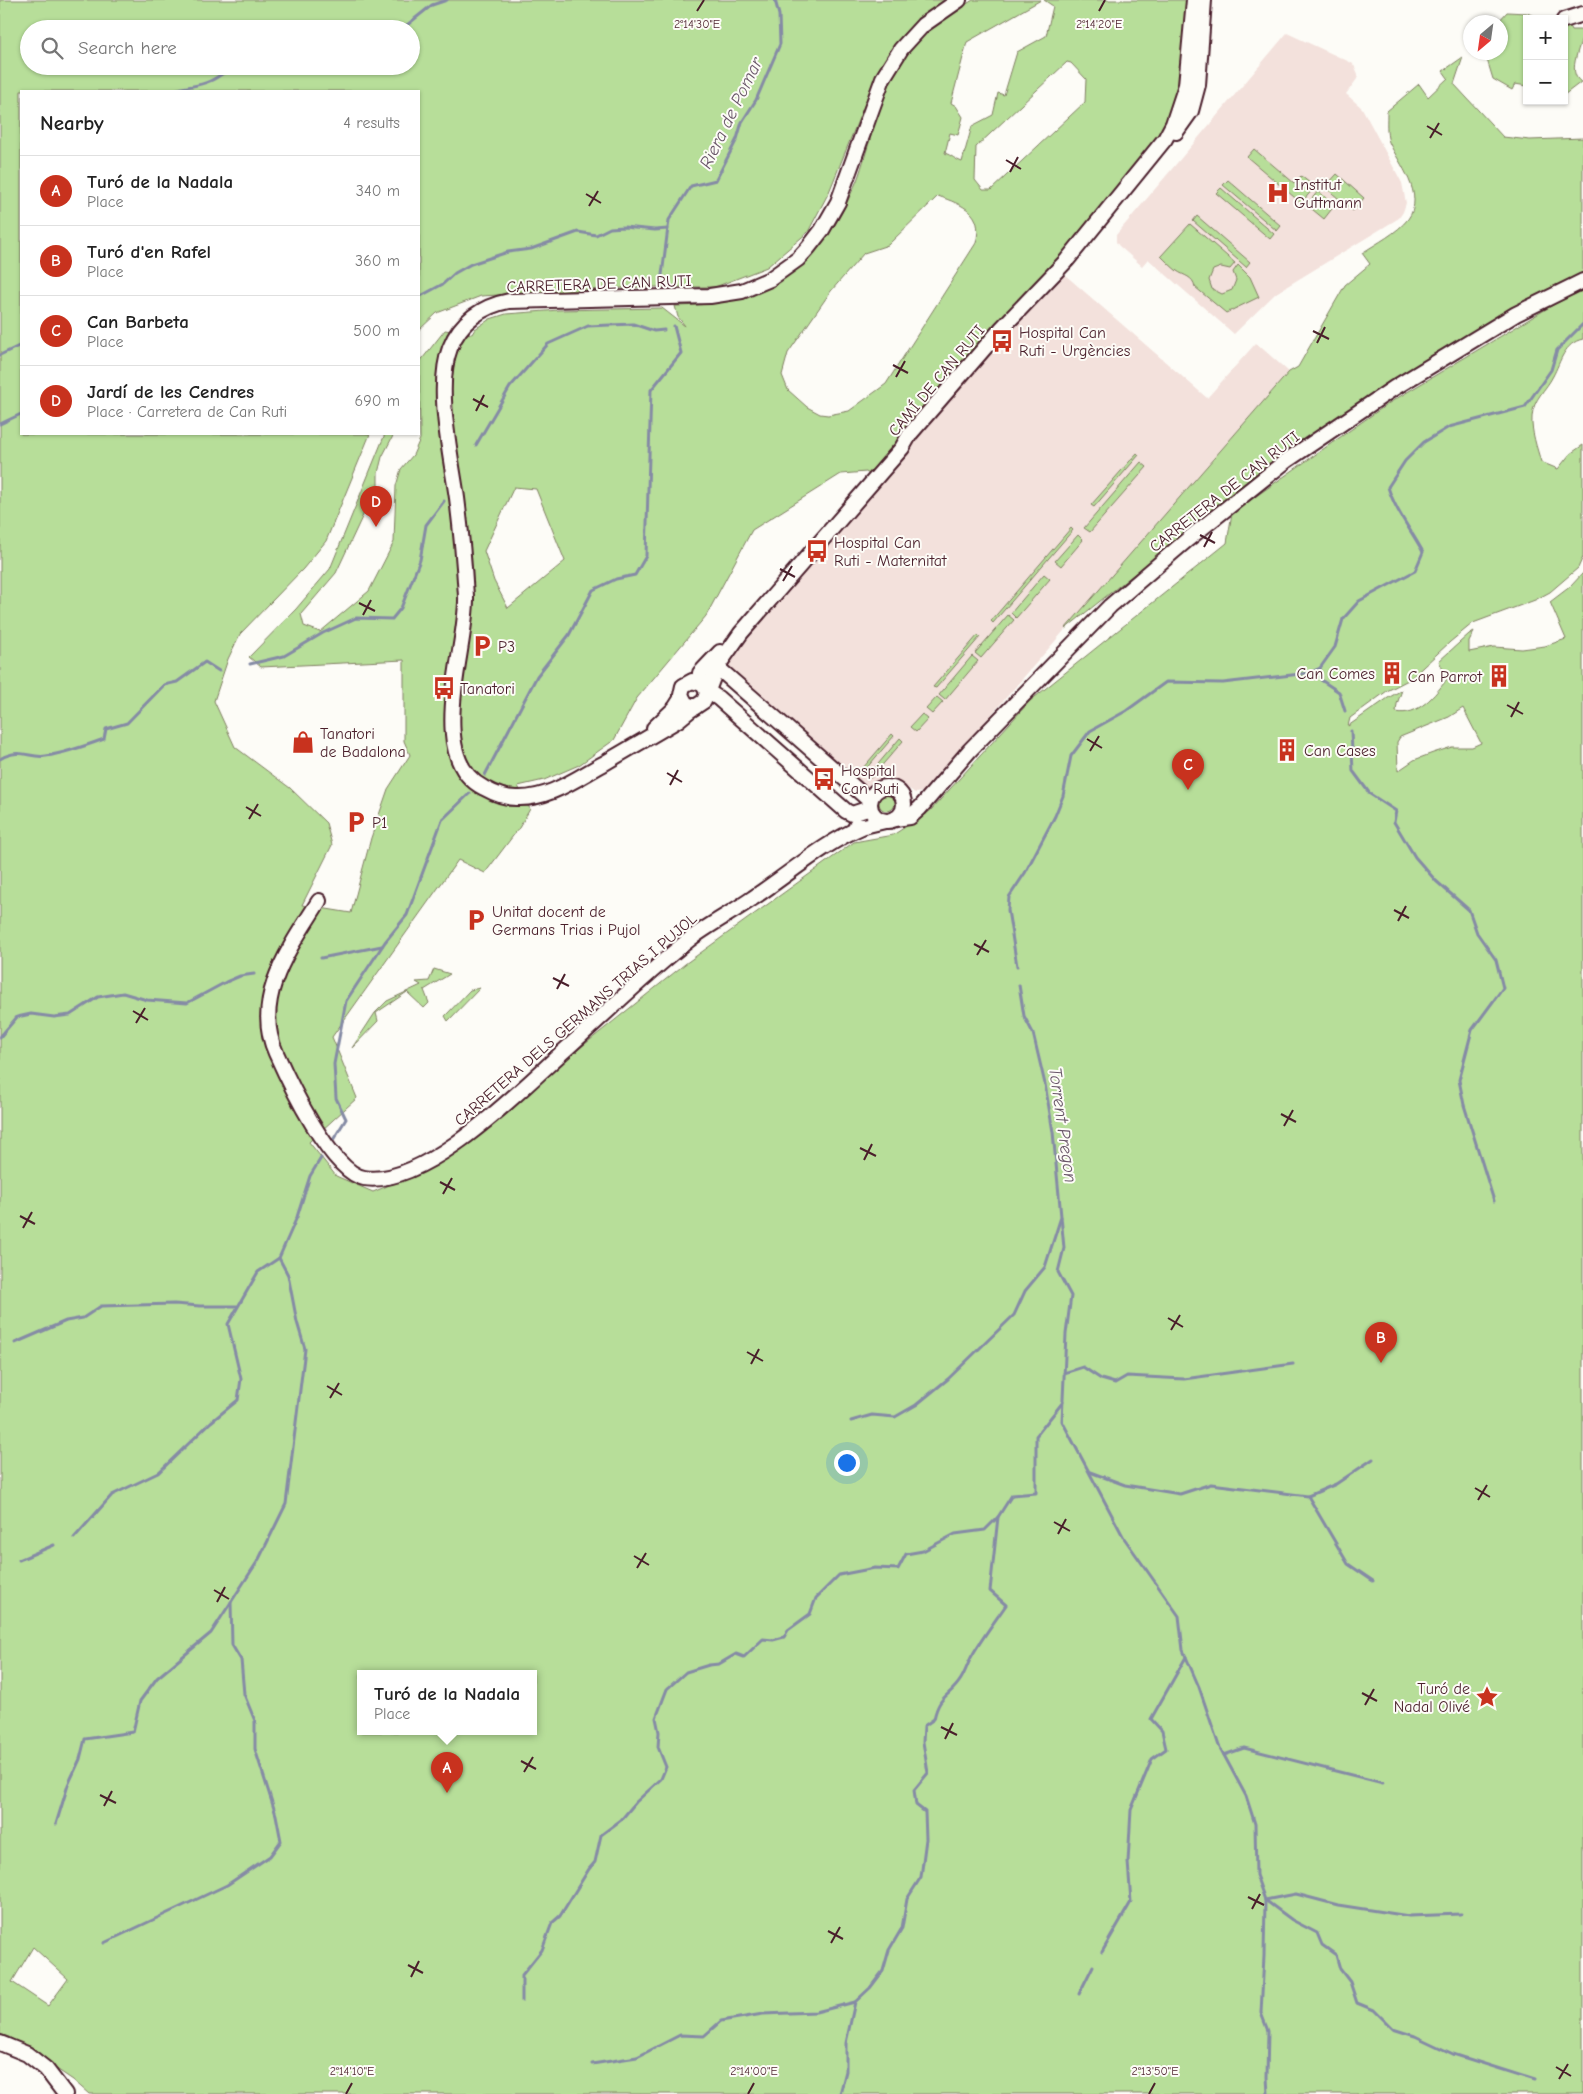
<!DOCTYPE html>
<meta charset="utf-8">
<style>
:root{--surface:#fff;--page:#f6f6f6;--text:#222;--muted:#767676;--line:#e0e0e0;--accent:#c8321e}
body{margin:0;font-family:"Comic Neue",sans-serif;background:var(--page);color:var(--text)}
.controls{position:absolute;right:15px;top:15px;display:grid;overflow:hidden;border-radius:0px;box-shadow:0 1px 4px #0004}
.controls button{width:45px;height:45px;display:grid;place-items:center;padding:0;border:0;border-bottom:1px solid var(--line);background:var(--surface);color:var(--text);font:25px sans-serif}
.compass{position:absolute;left:1463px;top:15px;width:45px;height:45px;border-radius:50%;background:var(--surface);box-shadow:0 1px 4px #0004;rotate:209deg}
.you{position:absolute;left:846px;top:1462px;width:18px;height:18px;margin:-12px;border:4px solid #fff;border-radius:50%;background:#1a73e8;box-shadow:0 0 0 8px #1a73e833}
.badge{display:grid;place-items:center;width:32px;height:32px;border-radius:50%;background:var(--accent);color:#fff;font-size:16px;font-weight:700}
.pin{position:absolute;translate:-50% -41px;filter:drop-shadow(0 1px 2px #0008)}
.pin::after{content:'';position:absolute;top:26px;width:18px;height:15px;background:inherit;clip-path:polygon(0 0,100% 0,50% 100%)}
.popup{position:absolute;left:357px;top:1670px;width:180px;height:65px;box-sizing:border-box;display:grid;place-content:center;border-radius:0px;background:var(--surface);filter:drop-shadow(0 1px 4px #0005);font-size:16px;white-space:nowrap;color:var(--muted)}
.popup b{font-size:19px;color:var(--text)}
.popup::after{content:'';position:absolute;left:50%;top:100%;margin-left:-10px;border:10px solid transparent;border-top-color:var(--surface)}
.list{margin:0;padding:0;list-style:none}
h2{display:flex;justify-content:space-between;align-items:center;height:65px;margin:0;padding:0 20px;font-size:21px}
h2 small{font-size:16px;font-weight:400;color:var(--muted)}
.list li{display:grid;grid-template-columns:32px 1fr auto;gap:15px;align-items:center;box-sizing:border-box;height:70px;padding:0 20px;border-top:1px solid var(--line)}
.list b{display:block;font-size:19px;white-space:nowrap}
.list p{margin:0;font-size:16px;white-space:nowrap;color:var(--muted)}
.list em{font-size:16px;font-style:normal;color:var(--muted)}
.icon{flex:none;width:28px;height:28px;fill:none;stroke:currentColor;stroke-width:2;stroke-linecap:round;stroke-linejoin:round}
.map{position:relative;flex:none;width:1583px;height:2094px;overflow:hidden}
.search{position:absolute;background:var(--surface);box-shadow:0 1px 4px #0004;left:20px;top:20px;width:400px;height:55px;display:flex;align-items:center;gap:12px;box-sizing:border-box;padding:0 18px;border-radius:28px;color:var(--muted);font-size:19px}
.panel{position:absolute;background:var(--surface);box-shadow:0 1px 4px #0004;left:20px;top:90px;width:400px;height:345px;border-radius:0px}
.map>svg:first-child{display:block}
.built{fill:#f3e1dc}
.green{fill:#b7de99;stroke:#807e62;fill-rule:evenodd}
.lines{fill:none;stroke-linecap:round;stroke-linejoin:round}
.stream{stroke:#858ba5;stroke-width:3}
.minor-casing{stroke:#4a1f2b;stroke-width:18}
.minor{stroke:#fdfcf7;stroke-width:14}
.ticks{fill:none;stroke:#4a1f2b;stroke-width:2}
.labels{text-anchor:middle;stroke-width:4;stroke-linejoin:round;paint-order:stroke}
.poi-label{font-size:16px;fill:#4a1f2b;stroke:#fdfcf7;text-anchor:start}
.street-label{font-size:16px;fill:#4a1f2b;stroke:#fdfcf7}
.water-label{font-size:18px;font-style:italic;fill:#685568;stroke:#fdfcf7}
.ticks-label{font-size:12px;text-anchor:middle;fill:#4a1f2b;stroke:#fdfcf7;stroke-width:4;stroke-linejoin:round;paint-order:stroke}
</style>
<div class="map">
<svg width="1583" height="2094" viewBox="0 0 1583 2094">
<rect width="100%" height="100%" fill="#fdfcf7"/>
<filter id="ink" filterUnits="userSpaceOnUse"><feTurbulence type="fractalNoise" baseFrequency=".02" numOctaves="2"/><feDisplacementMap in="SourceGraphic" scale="10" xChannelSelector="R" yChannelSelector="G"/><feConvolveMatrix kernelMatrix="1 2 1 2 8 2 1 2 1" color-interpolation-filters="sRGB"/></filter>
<g filter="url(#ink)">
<g class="built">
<polygon points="1287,33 1352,63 1355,67 1358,74 1357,79 1346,94 1362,108 1402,183 1406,203 1403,212 1399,218 1276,293 1234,334 1148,259 1142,266 1119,246 1116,242 1116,235"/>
<polygon points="1064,274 1207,398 1256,343 1289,372 924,792 915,793 895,779 889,777 880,779 875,787 868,790 727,668 724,661 904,453 1015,320"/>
</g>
<g class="green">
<path d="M0,0H948L911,29L888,56L872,86L829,192L808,232L767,267L715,287H641L481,296L437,313L419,330V91H21V434H370L326,541L303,569L240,634L228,659L214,701L235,747L290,788L326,823L332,845L302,905L351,913L371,838L388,789L410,755L404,741V660L261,667L249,657L296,609L330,569L385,434H394L382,457L378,473V493L373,503L364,513L336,573L301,614L304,626L320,632L369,591L394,542L396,486L401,469L413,455L420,439L419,363L445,330L472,334L475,329L490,319L506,314L559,310L662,308L685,326L678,317L675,306C758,305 814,276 849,198C853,189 856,184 859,175C872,136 882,88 906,55C924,32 948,15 973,0H1041L967,42L951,103L956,106L963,117L958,135L950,133L945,153C951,155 956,160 962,162L972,126L993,115L998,93L1004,95L1017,52L1046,36L1053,6L1044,0H1192L1184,79L1166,129L1065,252L869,474L866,472L841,474L752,530L706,616L637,698L614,740L579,765L544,780L518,786L530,809L519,828L485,873L458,860L332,1037L357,1098L309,1142L336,1176L373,1192L437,1165L565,1060L685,964L854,842L893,835L930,811L1030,701L1227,543L1232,513L1389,403L1583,287V339C1564,343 1561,361 1553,376C1546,390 1533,399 1532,417C1531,431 1537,448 1541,462L1558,469L1570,454L1583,445V557L1578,568L1550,592L1535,600L1473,623L1450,642L1410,679L1387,691L1350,718L1348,726L1388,698L1402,690L1397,704L1396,712C1418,717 1436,694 1447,679L1439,661L1469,634L1474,631L1469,641V652L1494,647L1522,649L1545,646L1566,639L1550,602L1571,586L1583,573V2094H89L73,2080L9,2037L0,2034ZM29,29H411V66H29ZM1067,62L1071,63L1086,79L1085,102L991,190H983L975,180L976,147ZM938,196C963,205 984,212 976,243L886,384L849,411L828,415L820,414L807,407L788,390L782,375L788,353L831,291L864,253L888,245ZM514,487L536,489L565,561L508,608L494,581L484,551ZM1463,708L1481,743L1472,747H1452L1433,753L1414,760L1398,771L1397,742L1400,737L1449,717ZM361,1674H533V1732H361ZM33,1947L68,1979L48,2006L12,1982Z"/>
<polygon points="1507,12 1527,13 1541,19 1527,19 1527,86 1515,84 1512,90 1493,79 1485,53 1500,52 1500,22 1498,22"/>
<path d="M1564,26H1570L1572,30H1583C1583,44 1565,71 1581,82L1564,95Z"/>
<path d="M1463,57L1454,84L1503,137L1530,140L1583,138V272L1489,323L1316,433L1236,493L1065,629L1289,372L1298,367L1345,285L1370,264L1362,253C1377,243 1397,233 1408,219C1426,195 1399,164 1389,142C1386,133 1387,121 1387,111L1419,84L1428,97L1448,78L1443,71Z"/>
<polygon points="1254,149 1294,183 1301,176 1315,187 1301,203 1247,157"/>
<polygon points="1337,174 1364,198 1353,211 1325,187"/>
<polygon points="1228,180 1281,226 1277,231 1223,185"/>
<polygon points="1221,188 1274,234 1270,239 1216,193"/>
<polygon points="1318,191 1335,205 1324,219 1307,205"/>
<polygon points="1197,216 1250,262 1246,267 1193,221"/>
<path d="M1190,224L1235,263L1230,269L1221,267L1213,270L1209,280L1212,289L1222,294L1232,290L1236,280L1233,272L1238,265L1250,277L1259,297L1226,313L1195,287C1193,276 1184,276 1177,271C1172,267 1166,261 1161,256Z"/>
<polygon points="1137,453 1139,455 1094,507 1091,505"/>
<polygon points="1141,462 1147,467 1090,532 1084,528"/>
<polygon points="1071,528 1073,530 993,623 991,621"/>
<polygon points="1078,535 1083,540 1061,566 1055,561"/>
<polygon points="1044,574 1050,579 1016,618 1011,613"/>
<polygon points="1008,615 1014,620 981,658 975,653"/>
<polygon points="978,635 980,637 936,688 933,687"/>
<polygon points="972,656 978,661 945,700 939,695"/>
<polygon points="937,697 943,702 932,714 926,709"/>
<polygon points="922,714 928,719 916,732 910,727"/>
<polygon points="892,734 894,736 864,771 862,769"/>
<polygon points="900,738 903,741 871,778 868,776"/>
<circle cx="887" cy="803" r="8"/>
<polygon points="434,969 450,974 424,990 429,1003 424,1008 407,992 376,1013 378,1021 352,1048 375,1013 387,1001 421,985 416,982 429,981"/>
<polygon points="480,988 448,1021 445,1016 447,1014 470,990"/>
</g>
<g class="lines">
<g class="stream">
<polyline points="402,29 432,5 447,0"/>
<polyline points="313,66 319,68 322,66"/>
<path d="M171,91C183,86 198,87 210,81C221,76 228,68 239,66"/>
<polyline points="662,275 669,220 691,186 716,180 737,139 742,122 756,100 780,44 779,15 775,0"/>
<polyline points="419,297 443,284 455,273 471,264 508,252 531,249 578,232 596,235 610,228 624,227 655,230 668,229"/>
<polyline points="0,355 21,345"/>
<polyline points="0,424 21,414"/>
<polyline points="476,445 510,387 548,344 588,326 633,324 654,331 664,330"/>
<polyline points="250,664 284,656 323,633 356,618 392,619 401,608 420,560 426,525 444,501"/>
<polyline points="1320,668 1321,680 1339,692 1345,711"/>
<polyline points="1351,731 1353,771 1370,794 1396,811 1394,822 1415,857 1436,881 1469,910 1477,933 1496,960 1503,988 1472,1030 1459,1080 1464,1105 1494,1201"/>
<path d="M0,759C21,747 30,759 46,756C66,753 85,746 104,739L106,729L127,723L164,685L177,682L205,662L219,671"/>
<polyline points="485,775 537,676 569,635 593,590 616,579 635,575 646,556 651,390 681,353 674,326"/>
<polyline points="321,958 382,946"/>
<path d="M1017,966L1008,910L1009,897L1025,873L1055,816L1063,796L1071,756L1090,731L1126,711L1166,682L1223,683L1309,673L1320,668L1335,647L1343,619L1359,601L1415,571L1423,552C1411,530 1395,510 1388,487L1405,461L1424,442L1449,427L1525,407L1551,370L1557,350L1583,324"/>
<polyline points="1019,985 1024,1016 1033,1033 1045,1084 1053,1132 1064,1248 1058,1272 1071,1296 1066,1334 1062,1421 1124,1538 1179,1616 1183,1650 1199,1687 1219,1746 1246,1796 1255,1824 1256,1875 1265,1900 1264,1956 1261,2013 1268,2031 1267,2077 1268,2094"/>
<polyline points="0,1037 17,1017 31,1014 54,1017 70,1015 98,997 123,993 147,1000 187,1003 226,982 240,976 254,974"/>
<polyline points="333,1140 346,1119 336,1098 334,1064 346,1001 385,942 407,915 442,820 470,793"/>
<polyline points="15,1343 66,1321 83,1318 101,1306 174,1304 200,1306 237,1306"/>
<polyline points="1064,1373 1083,1367 1101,1379 1115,1383 1127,1376 1184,1379 1293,1364"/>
<polyline points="851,1421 872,1415 895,1417 916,1405 948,1379 1014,1315 1025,1291 1045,1267 1061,1217"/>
<polyline points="1090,1472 1125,1485 1180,1494 1211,1484 1308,1496 1336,1484 1373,1459"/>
<polyline points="1308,1496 1348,1564 1373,1581"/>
<polyline points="74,1538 112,1495 158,1473 211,1422 238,1400 241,1379 228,1324 258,1272 279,1258"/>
<polyline points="19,1560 54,1545"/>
<polyline points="1224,1755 1244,1748 1383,1783"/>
<polyline points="56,1824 68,1785 80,1759 85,1739 133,1732 140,1701 157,1678 211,1633 259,1559 286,1504 305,1349 297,1322 288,1275 279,1258 297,1217 310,1176 321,1158"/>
<polyline points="1265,1900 1292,1920 1317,1933 1322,1945 1336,1955 1340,1969 1350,1982 1357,2003 1374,2010 1393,2029 1415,2036 1453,2054 1535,2080"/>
<polyline points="1265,1900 1296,1894 1338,1905 1409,1916 1461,1914"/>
<polyline points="104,1943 227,1885 270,1856 281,1841 276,1815 255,1749 255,1721 244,1694 241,1660 232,1645 231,1602"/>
<polyline points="1102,1952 1131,1902 1128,1862 1131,1810 1152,1759 1166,1749 1162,1731 1151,1719 1186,1657"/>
<polyline points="1079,1994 1093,1966"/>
<polyline points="522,2001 522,1975 542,1950 552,1923 560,1916 589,1869 595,1862 601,1835 621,1820 636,1802 661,1779 666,1767 658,1747 659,1732 656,1718 667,1689 686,1672 709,1665 719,1664 736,1654 744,1657 763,1639 773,1640 784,1637 788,1630 810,1614 816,1598 839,1575 875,1568 898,1569 906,1554 923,1551 955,1534 985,1530 998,1517 1012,1495 1036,1493 1036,1436 1063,1402"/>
<polyline points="592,2064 637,2057 680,2035 704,2036 721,2021 763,2014 816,2012 855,2002"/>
<path d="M840,2094L846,2071V2043L855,2002L870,1988L883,1971L889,1950L902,1928L907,1899L921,1877L926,1839L925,1812L916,1805L914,1790L928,1773L923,1742L924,1726L934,1719C939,1694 950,1697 961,1679C966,1671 968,1662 973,1654C983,1637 995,1621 1006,1605L990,1591L998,1517"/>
</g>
<defs>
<g id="minor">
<path d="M959,0L923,25L901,49L883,78L838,202L822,230L808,248L798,259L770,279L742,291L710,296L509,301C483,306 460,321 450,348C435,387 451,456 457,498C461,530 464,563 466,596C468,647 424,758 484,788C493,793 506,798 516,798C548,800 577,778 603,764C628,749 653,735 678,720L689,711L704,701L717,667L741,633L902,448L910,434L1002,328L1067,260L1165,139L1173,124L1186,85L1194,0"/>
<polyline points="1564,20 1583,14"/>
<polyline points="1176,132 1191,111 1198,85 1204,0"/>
<polyline points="717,667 870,801"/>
<polyline points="699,682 700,673 720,652"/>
<polyline points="695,707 686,704 681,695 683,686 692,681 702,684 707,691 718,698 846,811 852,814 870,808"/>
<polyline points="654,728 675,708 682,697"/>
<circle cx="887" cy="804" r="17"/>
<polyline points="895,819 910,817 920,808 970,750 1110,606 1187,540 1286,461 1394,388 1516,314 1583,281"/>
<polyline points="856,826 864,826 885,821"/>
<path d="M319,901C291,946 251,998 276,1053C289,1082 331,1172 364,1178C426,1188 522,1088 566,1049C607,1012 647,973 690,939C710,924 733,912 753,898C789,874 824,843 864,826"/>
<polyline points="0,2043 27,2054 46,2069 65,2094"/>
</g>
</defs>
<use href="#minor" class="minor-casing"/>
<use href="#minor" class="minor"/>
</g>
</g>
<path class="ticks" d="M697,11L704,0M1099,11L1105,0M1427,126L1442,135M1430,138L1439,123M1006,160L1021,169M1010,172L1018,157M586,194L601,203M589,206L598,191M1313,331L1329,339M1317,343L1325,327M893,365L908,373M896,377L905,361M473,399L488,407M476,411L484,395M1200,535L1215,543M1204,547L1212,532M780,569L795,577M783,581L792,566M359,603L375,611M363,615L371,600M1507,705L1523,714M1511,717L1519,702M1087,739L1102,748M1090,751L1099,736M667,773L682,782M670,785L678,770M246,807L261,816M249,819L258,804M1394,910L1409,918M1398,921L1406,906M974,944L989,952M977,955L986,940M553,978L569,986M557,989L565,974M133,1011L148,1020M136,1023L145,1008M1281,1114L1296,1122M1284,1126L1293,1110M860,1148L876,1156M864,1160L872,1144M440,1182L455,1190M443,1194L452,1178M20,1216L35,1224M23,1228L32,1212M1168,1318L1183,1327M1171,1330L1180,1315M747,1352L763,1361M751,1364L759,1349M327,1386L342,1395M330,1398L339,1383M1475,1488L1490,1497M1478,1500L1487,1485M1054,1522L1070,1531M1058,1534L1066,1519M634,1556L649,1565M637,1568L646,1553M214,1590L229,1599M217,1602L225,1587M1362,1693L1377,1701M1365,1705L1374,1689M941,1727L957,1735M945,1739L953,1723M521,1761L536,1769M524,1772L533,1757M100,1795L116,1803M104,1806L112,1791M1248,1897L1264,1905M1252,1909L1260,1894M828,1931L843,1939M831,1943L840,1927M408,1965L423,1973M411,1977L419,1961M1556,2067L1571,2076M1559,2079L1568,2064M346,2094L352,2083M748,2094L754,2083M1149,2094L1155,2083"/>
<defs>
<symbol id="hospital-bare" viewBox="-9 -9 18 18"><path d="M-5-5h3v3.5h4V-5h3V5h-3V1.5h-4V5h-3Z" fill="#c8321e" stroke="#fdfcf7" stroke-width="2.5" paint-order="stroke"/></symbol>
<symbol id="bus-bare" viewBox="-9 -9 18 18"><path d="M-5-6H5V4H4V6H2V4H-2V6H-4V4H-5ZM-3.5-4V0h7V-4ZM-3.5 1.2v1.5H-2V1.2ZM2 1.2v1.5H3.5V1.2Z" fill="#c8321e" stroke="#fdfcf7" stroke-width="2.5" paint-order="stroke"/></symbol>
<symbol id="parking-bare" viewBox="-9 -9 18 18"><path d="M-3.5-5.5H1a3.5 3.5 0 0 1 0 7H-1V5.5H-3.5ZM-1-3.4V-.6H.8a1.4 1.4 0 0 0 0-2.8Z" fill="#c8321e" stroke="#fdfcf7" stroke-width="2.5" paint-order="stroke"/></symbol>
<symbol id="building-bare" viewBox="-9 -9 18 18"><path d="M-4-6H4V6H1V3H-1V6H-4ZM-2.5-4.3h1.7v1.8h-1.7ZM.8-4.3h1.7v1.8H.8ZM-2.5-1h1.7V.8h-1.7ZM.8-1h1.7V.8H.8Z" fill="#c8321e" stroke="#fdfcf7" stroke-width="2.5" paint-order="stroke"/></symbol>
<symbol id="shop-bare" viewBox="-9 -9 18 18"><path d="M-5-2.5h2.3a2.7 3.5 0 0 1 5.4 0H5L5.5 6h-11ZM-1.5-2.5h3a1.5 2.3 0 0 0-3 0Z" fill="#c8321e" stroke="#fdfcf7" stroke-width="2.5" paint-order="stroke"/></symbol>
<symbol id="sight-bare" viewBox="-9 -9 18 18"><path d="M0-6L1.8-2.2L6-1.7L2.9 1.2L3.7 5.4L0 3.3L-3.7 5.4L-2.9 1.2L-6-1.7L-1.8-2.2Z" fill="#c8321e" stroke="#fdfcf7" stroke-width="2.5" paint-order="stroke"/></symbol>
</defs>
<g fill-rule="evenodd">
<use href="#hospital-bare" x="1262" y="177" width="32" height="32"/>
<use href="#bus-bare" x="986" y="325" width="32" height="32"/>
<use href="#bus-bare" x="801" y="535" width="32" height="32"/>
<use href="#parking-bare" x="466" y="630" width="32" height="32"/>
<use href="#building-bare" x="1376" y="657" width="32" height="32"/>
<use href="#building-bare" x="1483" y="660" width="32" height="32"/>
<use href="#bus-bare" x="428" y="672" width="32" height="32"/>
<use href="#shop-bare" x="287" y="726" width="32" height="32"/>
<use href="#building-bare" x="1271" y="734" width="32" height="32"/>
<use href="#bus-bare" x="808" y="763" width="32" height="32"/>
<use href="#parking-bare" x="340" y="806" width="32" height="32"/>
<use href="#parking-bare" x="460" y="904" width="32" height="32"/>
<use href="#sight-bare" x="1471" y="1681" width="32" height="32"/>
</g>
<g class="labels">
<g class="poi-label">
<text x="1294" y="190">Institut<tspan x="1294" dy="18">Guttmann</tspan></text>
<text x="1019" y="338">Hospital Can<tspan x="1019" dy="18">Ruti - Urgències</tspan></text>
<text x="834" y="548">Hospital Can<tspan x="834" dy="18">Ruti - Maternitat</tspan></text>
<text x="498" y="652">P3</text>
<text x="1375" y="679" text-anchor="end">Can Comes</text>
<text x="1482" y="682" text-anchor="end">Can Parrot</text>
<text x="460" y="694">Tanatori</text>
<text x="320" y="739">Tanatori<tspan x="320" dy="18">de Badalona</tspan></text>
<text x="1304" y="756">Can Cases</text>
<text x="841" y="776">Hospital<tspan x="841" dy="18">Can Ruti</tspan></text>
<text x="372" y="828">P1</text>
<text x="492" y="917">Unitat docent de<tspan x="492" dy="18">Germans Trias i Pujol</tspan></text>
<text x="1470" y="1694" text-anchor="end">Turó de<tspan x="1470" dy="18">Nadal Olivé</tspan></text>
</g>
<g class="street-label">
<text transform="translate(599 283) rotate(-2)" y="6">CARRETERA DE CAN RUTI</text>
<text transform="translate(936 380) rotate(-50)" y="6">CAMÍ DE CAN RUTI</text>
<text transform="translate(1224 491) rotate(-38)" y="6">CARRETERA DE CAN RUTI</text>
<text transform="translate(575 1019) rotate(-41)" y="6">CARRETERA DELS GERMANS TRIAS I PUJOL</text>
</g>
<g class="water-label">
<text transform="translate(731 113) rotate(-64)" y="6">Riera de Pomar</text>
<text transform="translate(1063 1125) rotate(82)" y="6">Torrent Pregon</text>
</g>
</g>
<g class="ticks-label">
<text x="697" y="28">2°14'30"E</text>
<text x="1099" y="28">2°14'20"E</text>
<text x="352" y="2075">2°14'10"E</text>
<text x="754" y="2075">2°14'00"E</text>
<text x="1155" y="2075">2°13'50"E</text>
</g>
</svg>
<div class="controls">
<button>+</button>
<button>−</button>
</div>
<svg class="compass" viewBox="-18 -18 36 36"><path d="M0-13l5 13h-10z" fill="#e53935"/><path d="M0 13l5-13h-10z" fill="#767676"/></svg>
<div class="you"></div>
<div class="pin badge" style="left:447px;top:1793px">A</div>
<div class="popup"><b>Turó de la Nadala</b>Place</div>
<div class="pin badge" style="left:1381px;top:1363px">B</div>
<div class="pin badge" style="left:1188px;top:790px">C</div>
<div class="pin badge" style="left:376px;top:527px">D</div>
<div class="search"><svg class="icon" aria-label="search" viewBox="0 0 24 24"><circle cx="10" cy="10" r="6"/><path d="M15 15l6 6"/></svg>Search here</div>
<section class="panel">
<h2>Nearby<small>4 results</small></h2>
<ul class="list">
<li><span class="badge">A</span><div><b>Turó de la Nadala</b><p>Place</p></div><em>340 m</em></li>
<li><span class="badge">B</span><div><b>Turó d'en Rafel</b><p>Place</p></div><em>360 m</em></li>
<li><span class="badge">C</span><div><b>Can Barbeta</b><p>Place</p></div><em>500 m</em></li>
<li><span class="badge">D</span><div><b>Jardí de les Cendres</b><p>Place · Carretera de Can Ruti</p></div><em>690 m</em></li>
</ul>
</section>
</div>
